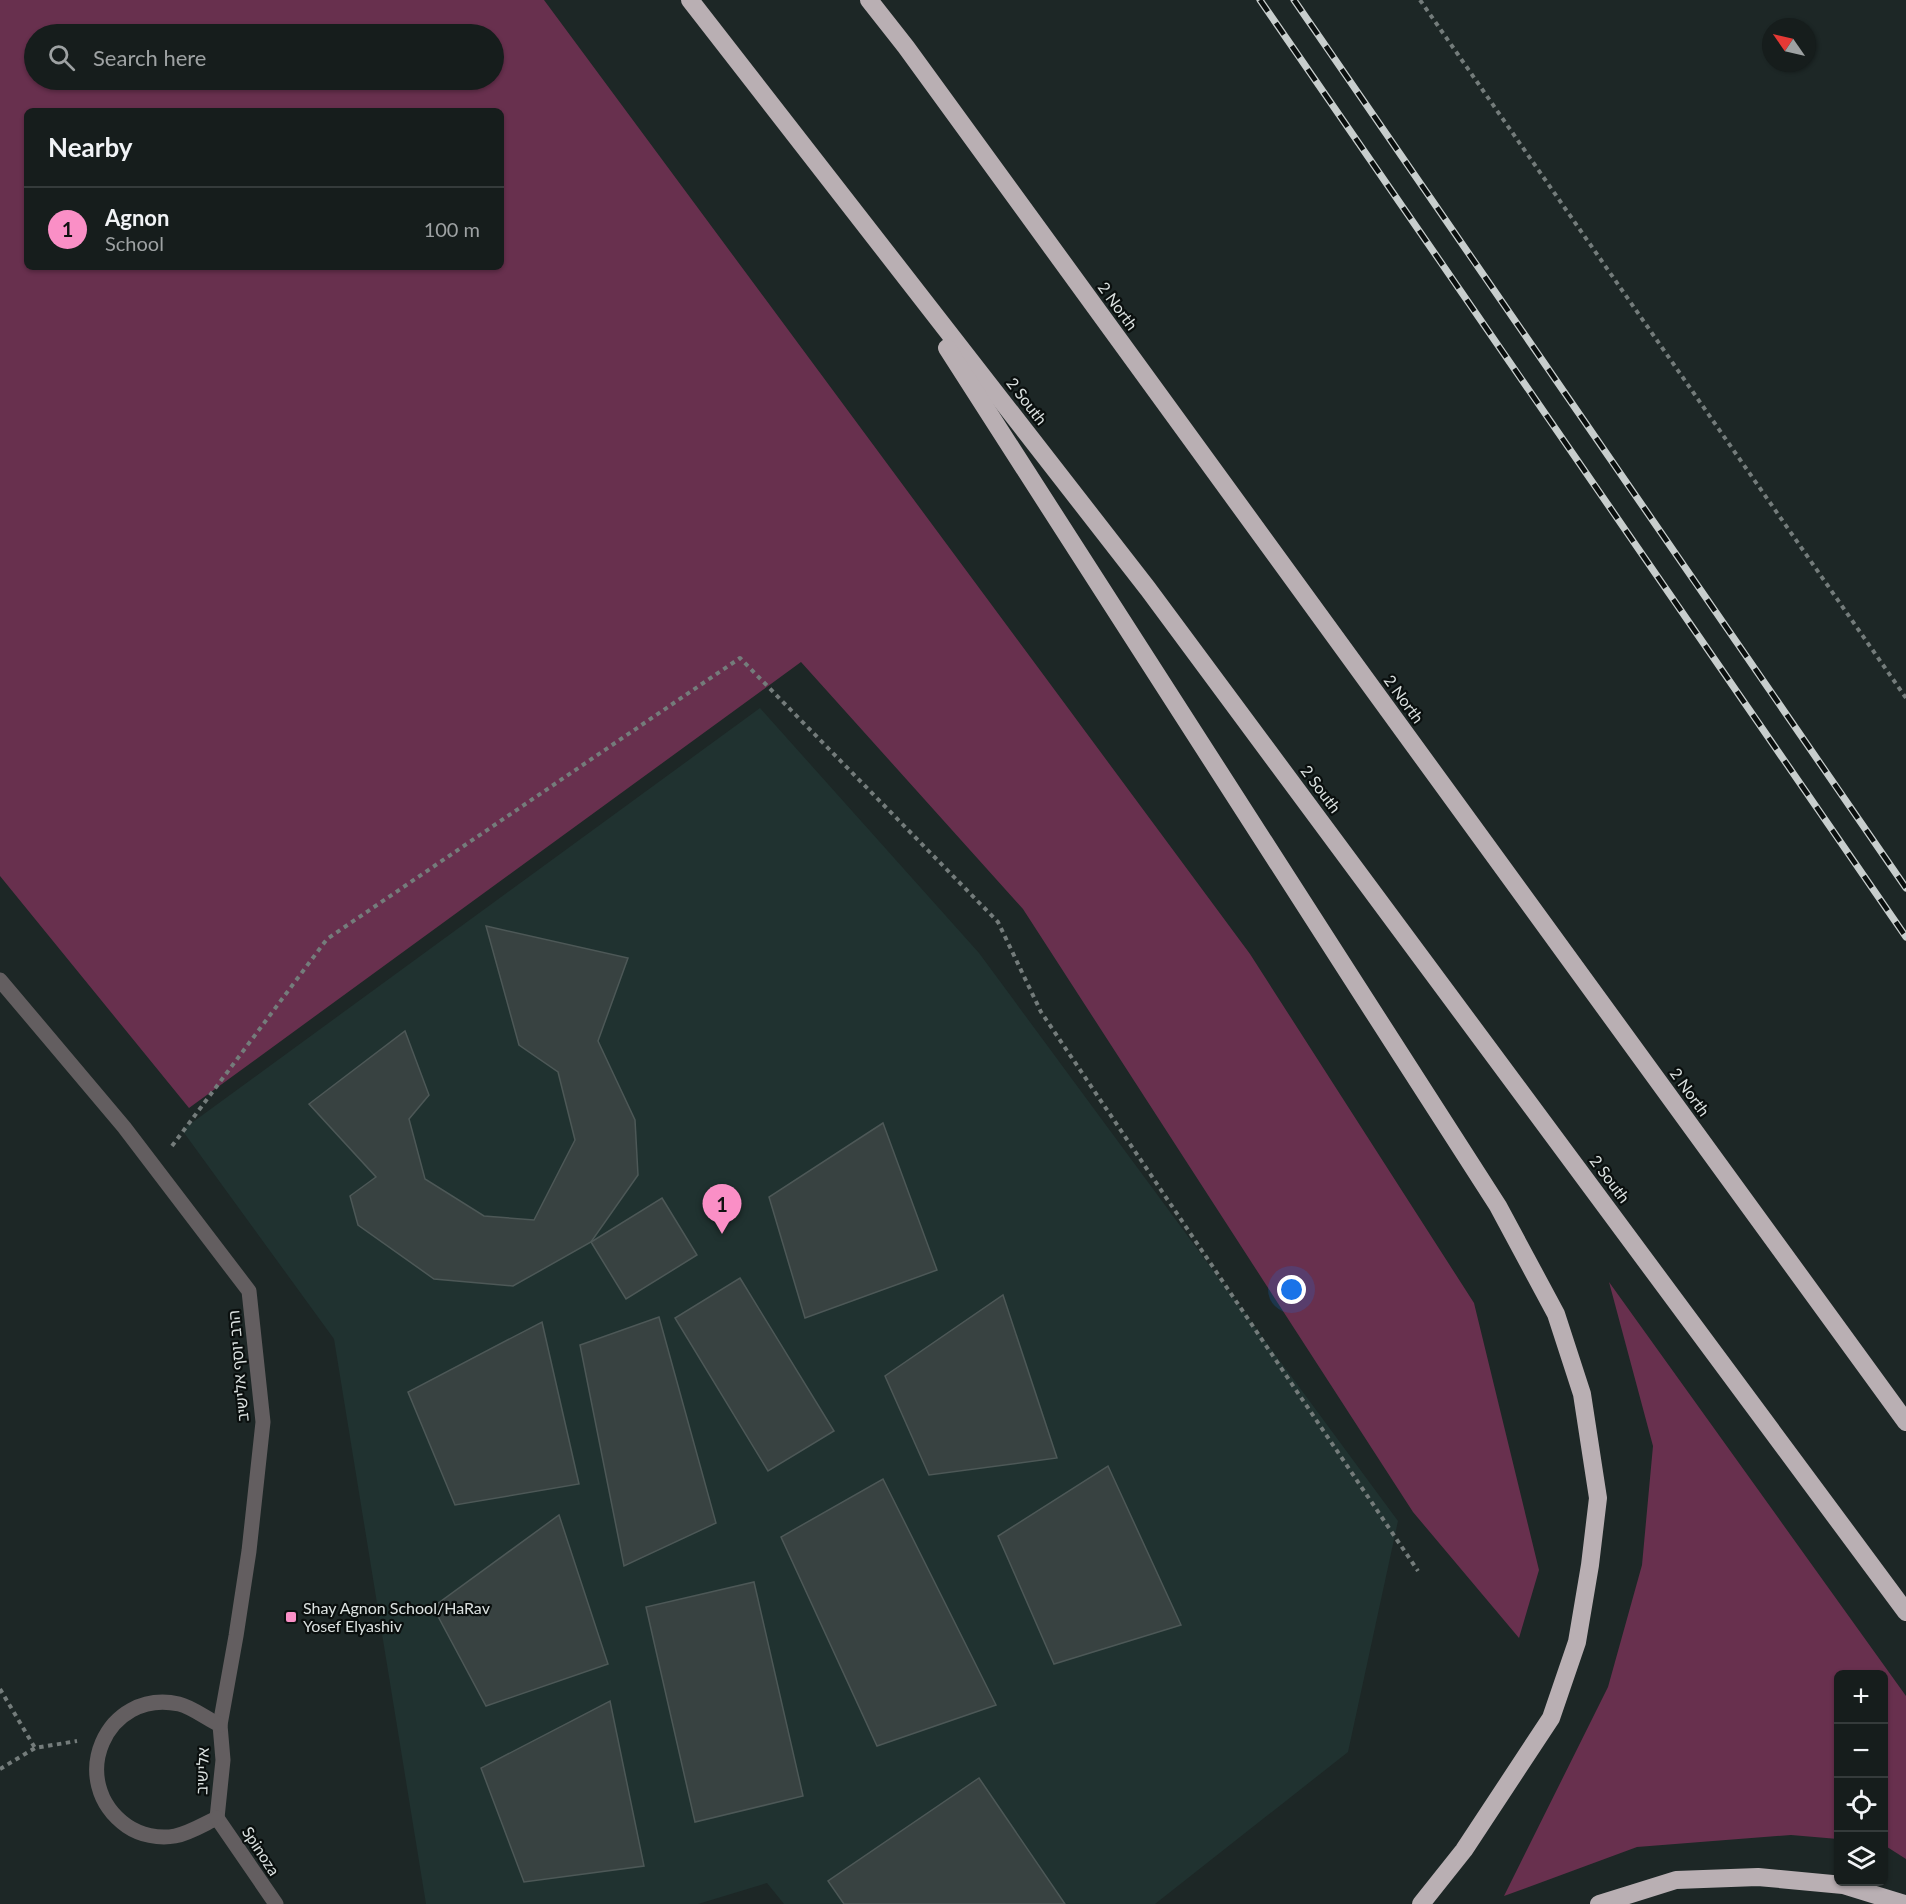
<!DOCTYPE html>
<meta charset="utf-8">
<style>
:root{--surface:#161d1c;--page:#1f2625;--text:#f1f3f6;--muted:#9ea2a3;--line:#353b3b;--accent:#fa8fc6}
body{margin:0;font-family:Lato,"Noto Sans Hebrew",sans-serif;background:var(--page);color:var(--text)}
.controls{position:absolute;right:18px;bottom:18px;display:grid;overflow:hidden;border-radius:9px;box-shadow:0 2px 4px #0004}
.controls button{width:54px;height:54px;display:grid;place-items:center;padding:0;border:0;border-bottom:2px solid var(--line);background:var(--surface);color:var(--text);font:30px sans-serif}
.compass{position:absolute;left:1762px;top:18px;width:54px;height:54px;border-radius:50%;background:var(--surface);box-shadow:0 2px 4px #0004;rotate:304deg}
.you{position:absolute;left:1292px;top:1290px;width:21px;height:21px;margin:-15px;border:4px solid #fff;border-radius:50%;background:#1a73e8;box-shadow:0 0 0 9px #1a73e833}
.badge{display:grid;place-items:center;width:39px;height:39px;border-radius:50%;background:var(--accent);color:#111;font-size:20px;font-weight:700}
.pin{position:absolute;translate:-50% -50px;filter:drop-shadow(0 2px 3px #0008)}
.pin::after{content:'';position:absolute;top:32px;width:21px;height:18px;background:inherit;clip-path:polygon(0 0,100% 0,50% 100%)}
.list{margin:0;padding:0;list-style:none}
h2{display:flex;justify-content:space-between;align-items:center;height:78px;margin:0;padding:0 24px;font-size:26px}
h2 small{font-size:20px;font-weight:400;color:var(--muted)}
.list li{display:grid;grid-template-columns:39px 1fr auto;gap:18px;align-items:center;box-sizing:border-box;height:84px;padding:0 24px;border-top:2px solid var(--line)}
.list b{display:block;font-size:22px;white-space:nowrap}
.list p{margin:0;font-size:20px;white-space:nowrap;color:var(--muted)}
.list em{font-size:20px;font-style:normal;color:var(--muted)}
.icon{flex:none;width:33px;height:33px;fill:none;stroke:currentColor;stroke-width:2;stroke-linecap:round;stroke-linejoin:round}
.map{position:relative;flex:none;width:1906px;height:1904px;overflow:hidden}
.search{position:absolute;background:var(--surface);box-shadow:0 2px 4px #0004;left:24px;top:24px;width:480px;height:66px;display:flex;align-items:center;gap:15px;box-sizing:border-box;padding:0 21px;border-radius:33px;color:var(--muted);font-size:22px}
.panel{position:absolute;background:var(--surface);box-shadow:0 2px 4px #0004;left:24px;top:108px;width:480px;height:162px;border-radius:9px}
.map>svg:first-child{display:block}
.built{fill:#203230}
.green{fill:#68304e;fill-rule:evenodd}
.building{fill:#384241;stroke:#4d5857;stroke-width:1.5}
.lines{fill:none;stroke-linecap:round;stroke-linejoin:round}
.path{stroke:#747c7b;stroke-width:4;stroke-dasharray:4.5 4.5;stroke-linecap:butt}
.minor{stroke:#635e60;stroke-width:15}
.motorway{stroke:#b9afb3;stroke-width:18}
.rail-casing{stroke:#c8cecd;stroke-width:7}
.rail{stroke:#0a0f0e;stroke-width:4.5;stroke-dasharray:14;stroke-linecap:butt}
.poi-dot{fill:#fa8fc6;stroke:#0a0f0e;stroke-width:2}
.labels{text-anchor:middle;stroke-width:4.5;stroke-linejoin:round;paint-order:stroke}
.street-label{font-size:16px;fill:#dbe1e0;stroke:#0a0f0e}
.poi-label{font-size:16px;fill:#dbe1e0;stroke:#0a0f0e;text-anchor:start}
</style>
<div class="map">
<svg width="1906" height="1904" viewBox="0 0 1906 1904">
<rect width="100%" height="100%" fill="#1d2726"/>
<polygon class="built" points="760,708 979,953 1398,1521 1348,1752 1155,1904 784,1904 767,1883 698,1904 426,1904 334,1339 182,1130"/>
<g class="green">
<path d="M0,0H544L1250,954L1474,1303L1539,1570L1519,1638L1413,1512L1023,909L801,662L189,1108L0,876ZM34,34H494V80H34ZM27,111H501V267H27Z"/>
<polygon points="1609,1282 1906,1696 1906,1859 1884,1845 1884,1674 1838,1674 1838,1839 1791,1835 1637,1847 1504,1896 1608,1687 1642,1565 1653,1446"/>
</g>
<g class="building">
<polygon points="486,926 628,958 598,1041 635,1120 638,1175 591,1242 513,1286 434,1279 358,1225 350,1196 376,1177 309,1104 405,1031 429,1095 409,1119 425,1179 484,1216 534,1220 575,1140 558,1072 519,1045"/>
<polygon points="883,1123 937,1270 805,1318 769,1197"/>
<polygon points="662,1198 697,1255 626,1299 591,1242"/>
<polygon points="740,1278 834,1431 768,1471 675,1318"/>
<polygon points="1003,1295 1057,1458 929,1475 885,1376"/>
<polygon points="659,1317 716,1523 624,1566 580,1345"/>
<polygon points="542,1322 579,1484 455,1505 408,1392"/>
<polygon points="1108,1466 1181,1625 1054,1664 998,1536"/>
<polygon points="883,1479 996,1705 877,1746 781,1537"/>
<polygon points="559,1515 608,1664 486,1706 433,1607"/>
<polygon points="754,1582 803,1796 695,1822 646,1607"/>
<polygon points="610,1701 644,1866 524,1882 481,1768"/>
<polygon points="979,1778 1065,1904 844,1904 828,1881"/>
</g>
<g class="lines">
<g class="path">
<polyline points="1420,0 1906,698"/>
<polyline points="172,1146 327,939 740,658 998,922 1041,1012 1418,1571"/>
<polyline points="0,1689 35,1748"/>
<polyline points="0,1769 35,1748 77,1741"/>
</g>
<g class="minor">
<polyline points="0,980 124,1127 249,1291 263,1422 249,1551 236,1636 220,1725 223,1760 217,1818"/>
<path d="M217,1818C204,1824 190,1833 175,1836C159,1839 140,1835 127,1826C65,1782 106,1688 179,1704C192,1707 207,1719 220,1725"/>
<polyline points="217,1818 276,1904"/>
</g>
<g class="motorway">
<polyline points="690,0 1148,589 1906,1612"/>
<polyline points="869,0 906,47 1906,1422"/>
<polyline points="947,348 1498,1206 1556,1314 1582,1394 1598,1498 1590,1565 1577,1642 1551,1718 1464,1850 1421,1904"/>
<polyline points="1599,1904 1676,1880 1758,1877 1843,1885 1905,1904"/>
</g>
<defs>
<g id="rail">
<polyline points="1260,0 1906,937"/>
<polyline points="1294,0 1906,888"/>
</g>
</defs>
<use href="#rail" class="rail-casing"/>
<use href="#rail" class="rail"/>
</g>
<rect class="poi-dot" x="285" y="1611" width="12" height="12" rx="3"/>
<g class="labels">
<g class="street-label">
<text transform="translate(1118 306) rotate(54)" y="6">2 North</text>
<text transform="translate(1027 401) rotate(52)" y="6">2 South</text>
<text transform="translate(1404 699) rotate(54)" y="6">2 North</text>
<text transform="translate(1321 789) rotate(53)" y="6">2 South</text>
<text transform="translate(1690 1092) rotate(54)" y="6">2 North</text>
<text transform="translate(1610 1179) rotate(53)" y="6">2 South</text>
<text transform="translate(238 1366) rotate(-95)" y="6">הרב יוסף אלישיב</text>
<text transform="translate(202 1771) rotate(-88)" y="6">אלישיב</text>
<text transform="translate(261 1851) rotate(57)" y="6">Spinoza</text>
</g>
<g class="poi-label">
<text x="303" y="1614">Shay Agnon School/HaRav<tspan x="303" dy="18">Yosef Elyashiv</tspan></text>
</g>
</g>
</svg>
<div class="controls">
<button>+</button>
<button>−</button>
<button><svg class="icon" aria-label="locate" viewBox="0 0 24 24"><circle cx="12" cy="12" r="6"/><path d="M12 2v4M12 18v4M2 12h4M18 12h4"/></svg></button>
<button><svg class="icon" aria-label="layers" viewBox="0 0 24 24"><path d="M12 4l9 5-9 5-9-5zM3 14l9 5 9-5"/></svg></button>
</div>
<svg class="compass" viewBox="-18 -18 36 36"><path d="M0-13l5 13h-10z" fill="#e53935"/><path d="M0 13l5-13h-10z" fill="#9ea2a3"/></svg>
<div class="you"></div>
<div class="pin badge" style="left:722px;top:1234px">1</div>
<div class="search"><svg class="icon" aria-label="search" viewBox="0 0 24 24"><circle cx="10" cy="10" r="6"/><path d="M15 15l6 6"/></svg>Search here</div>
<section class="panel">
<h2>Nearby<small></small></h2>
<ul class="list">
<li><span class="badge">1</span><div><b>Agnon</b><p>School</p></div><em>100 m</em></li>
</ul>
</section>
</div>
